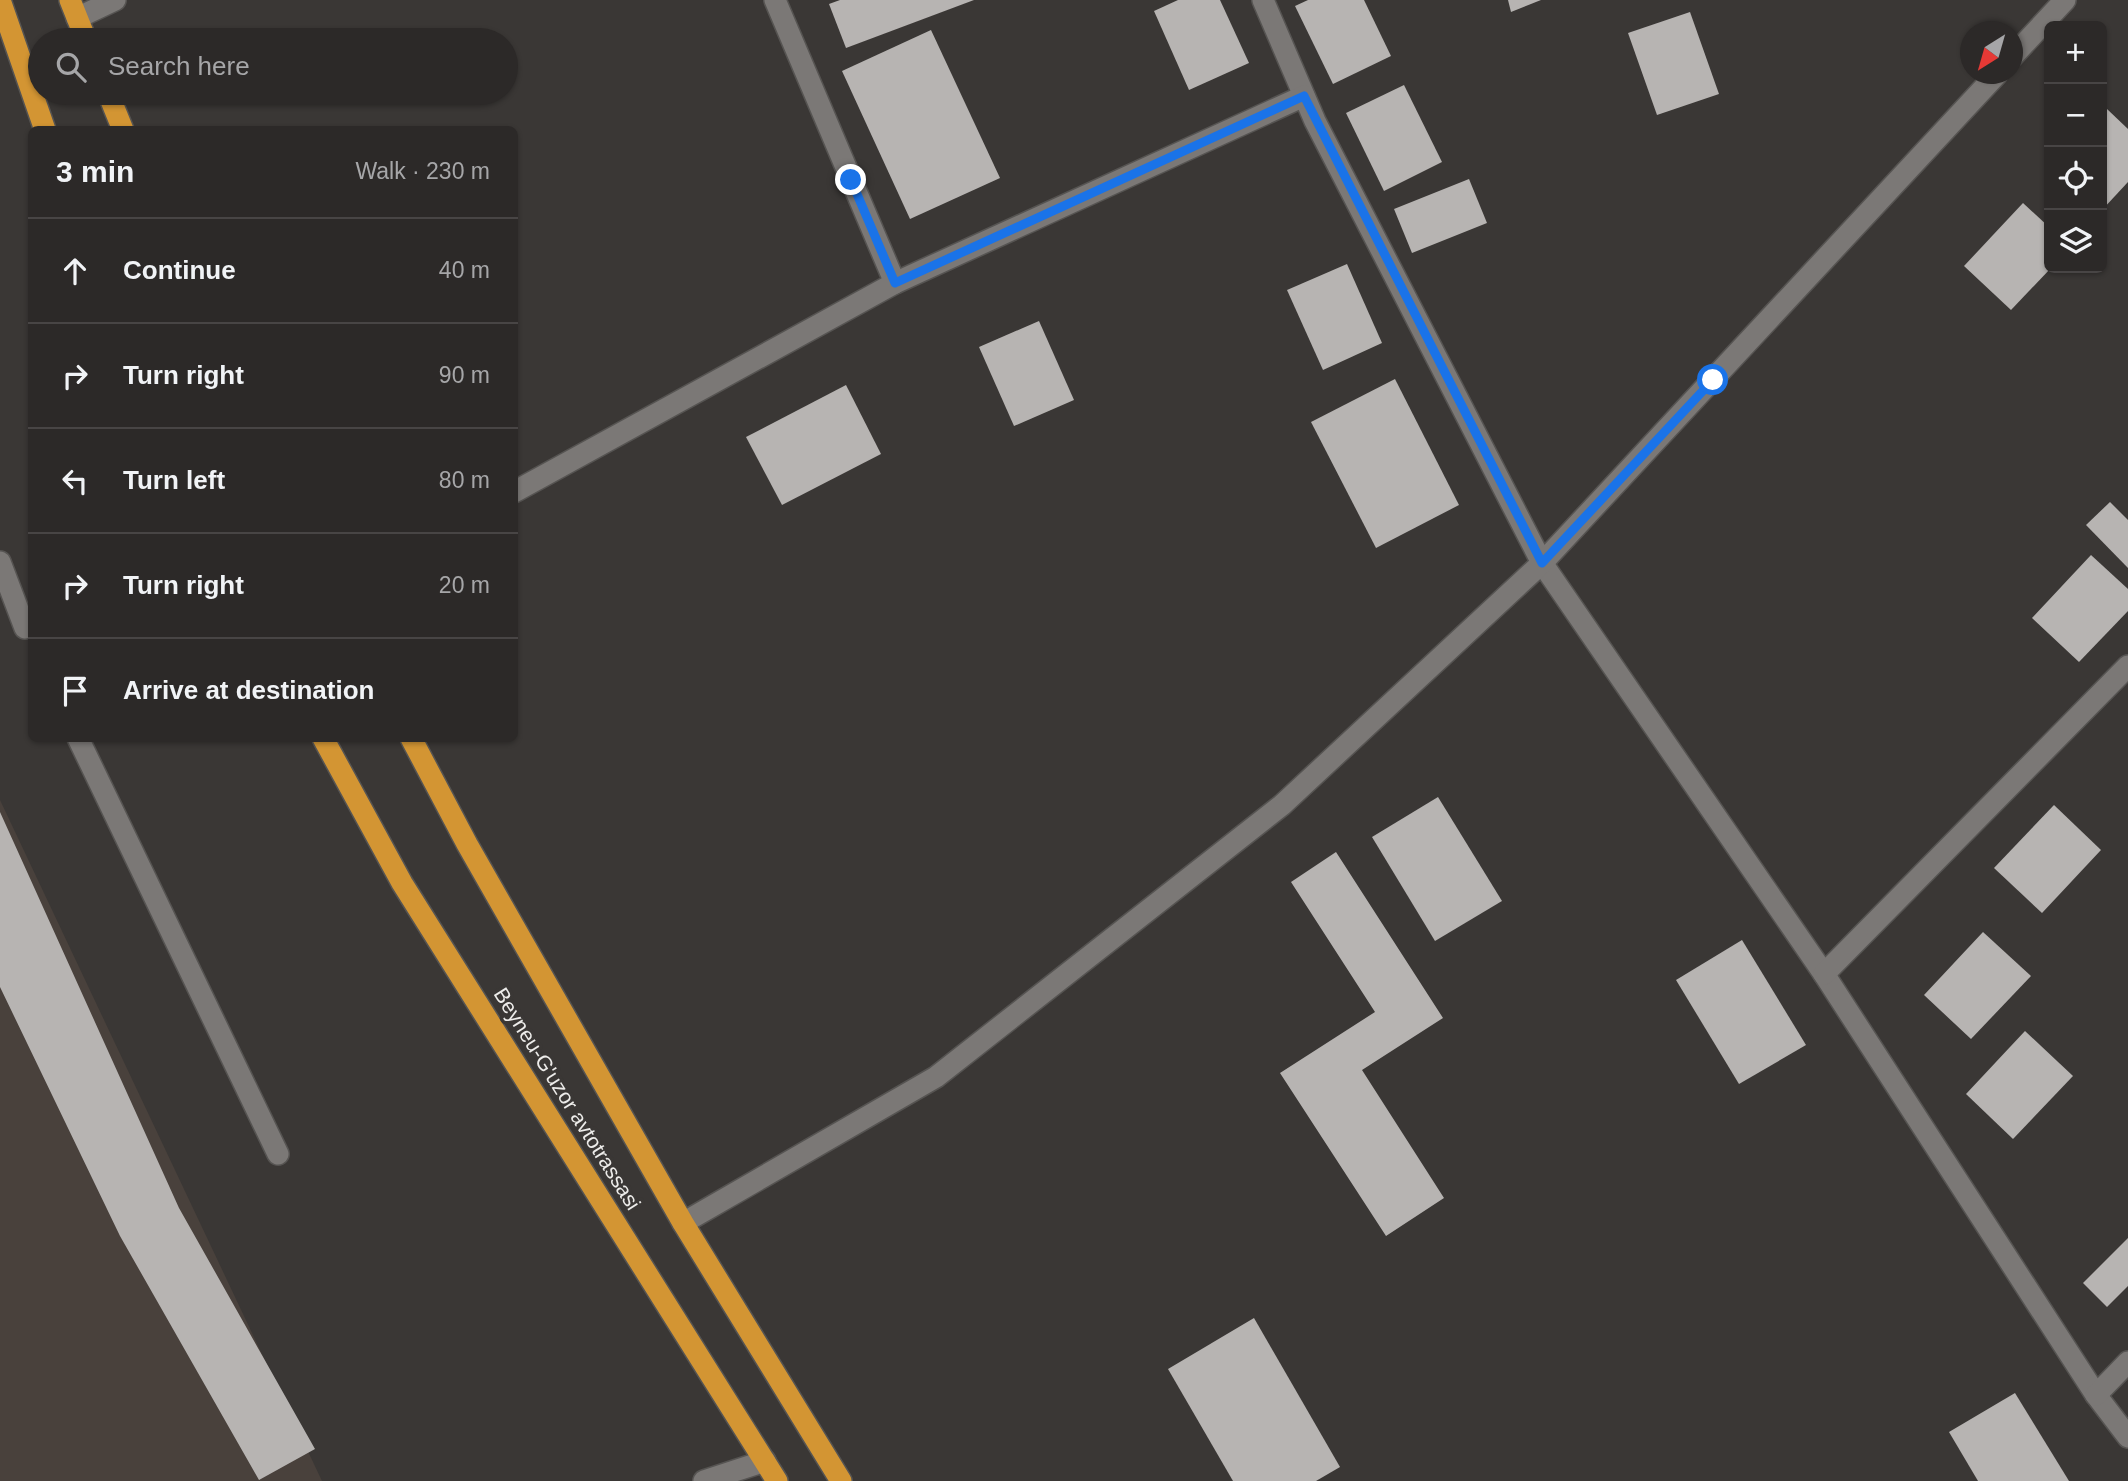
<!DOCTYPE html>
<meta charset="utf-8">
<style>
:root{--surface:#2c2928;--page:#343130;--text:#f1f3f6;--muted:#a6a6a8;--line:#484545}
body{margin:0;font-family:Helvetica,sans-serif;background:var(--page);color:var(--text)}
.controls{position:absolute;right:21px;top:21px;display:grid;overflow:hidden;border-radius:10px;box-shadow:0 2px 5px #0004}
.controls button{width:63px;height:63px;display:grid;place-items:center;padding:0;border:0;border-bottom:2px solid var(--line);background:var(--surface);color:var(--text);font:35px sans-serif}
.compass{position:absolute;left:1960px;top:21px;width:63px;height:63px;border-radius:50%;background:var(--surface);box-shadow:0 2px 5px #0004;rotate:217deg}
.stop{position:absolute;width:21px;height:21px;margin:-16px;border:5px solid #1a73e8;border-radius:50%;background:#fff}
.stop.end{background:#1a73e8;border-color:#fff;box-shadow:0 2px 7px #0008}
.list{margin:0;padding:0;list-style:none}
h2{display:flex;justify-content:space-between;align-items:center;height:91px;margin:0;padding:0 28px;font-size:30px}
h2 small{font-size:23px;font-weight:400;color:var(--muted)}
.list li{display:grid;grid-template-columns:46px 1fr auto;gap:21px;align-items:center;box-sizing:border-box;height:105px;padding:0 28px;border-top:2px solid var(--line)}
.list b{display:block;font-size:26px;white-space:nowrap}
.list em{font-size:23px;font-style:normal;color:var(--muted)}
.icon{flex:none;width:38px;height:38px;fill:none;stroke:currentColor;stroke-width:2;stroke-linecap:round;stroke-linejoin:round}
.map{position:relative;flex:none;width:2128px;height:1481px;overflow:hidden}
.search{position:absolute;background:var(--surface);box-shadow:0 2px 5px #0004;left:28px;top:28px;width:490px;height:77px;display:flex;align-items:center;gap:18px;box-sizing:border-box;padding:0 24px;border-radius:38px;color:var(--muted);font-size:26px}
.panel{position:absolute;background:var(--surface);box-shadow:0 2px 5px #0004;left:28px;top:126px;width:490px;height:616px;border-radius:10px}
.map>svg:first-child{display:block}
.built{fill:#49413c}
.building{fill:#b7b4b2}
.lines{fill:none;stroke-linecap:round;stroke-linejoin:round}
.minor-casing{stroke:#565452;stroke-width:24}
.highway-casing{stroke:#565452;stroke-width:24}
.minor{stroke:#7b7876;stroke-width:21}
.highway{stroke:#d39533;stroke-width:21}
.route{stroke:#1a73e8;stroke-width:9}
.labels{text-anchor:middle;stroke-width:7;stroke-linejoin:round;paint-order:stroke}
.street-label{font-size:21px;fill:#edecea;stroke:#3a3735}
</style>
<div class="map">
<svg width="2128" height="1481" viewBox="0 0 2128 1481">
<rect width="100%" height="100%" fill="#3a3735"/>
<polygon class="built" points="0,800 322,1481 0,1481"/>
<g class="building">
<polygon points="840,0 974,0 846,48 829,4"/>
<polygon points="1178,0 1220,0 1249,63 1189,90 1154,11"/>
<polygon points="1308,0 1364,0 1391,56 1333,84 1295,6"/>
<polygon points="1508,0 1541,0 1511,12"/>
<polygon points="1690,12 1719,94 1657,115 1628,33"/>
<polygon points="931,30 1000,178 910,219 842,71"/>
<polygon points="1404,85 1442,162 1384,191 1346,113"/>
<polygon points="2107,109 2128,129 2128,182 2102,210 2102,115"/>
<polygon points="1469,179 1487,223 1412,253 1394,209"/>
<polygon points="2023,203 2049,227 2051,268 2011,310 1964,266"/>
<polygon points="1347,264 1382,343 1323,370 1287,290"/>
<polygon points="1039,321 1074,400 1014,426 979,347"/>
<polygon points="1395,379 1459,505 1376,548 1311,422"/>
<polygon points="846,385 881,454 782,505 746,437"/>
<polygon points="2110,502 2128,520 2128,568 2086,525"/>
<polygon points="2091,555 2128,589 2128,611 2079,662 2032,618"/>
<polygon points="1438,797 1502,901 1435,941 1372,837"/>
<polygon points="2054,805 2101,850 2042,913 1994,868"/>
<polygon points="0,812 179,1208 315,1449 259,1480 120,1236 0,987"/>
<polygon points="1336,852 1443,1018 1362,1070 1444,1198 1386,1236 1280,1073 1375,1012 1291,882"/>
<polygon points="1983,932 2031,976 1971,1039 1924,995"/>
<polygon points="1742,940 1806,1045 1739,1084 1676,980"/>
<polygon points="2025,1031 2073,1076 2013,1139 1966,1094"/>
<polygon points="2128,1238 2128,1286 2107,1307 2083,1283"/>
<polygon points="1254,1318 1340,1467 1316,1481 1233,1481 1168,1369"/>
<polygon points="2015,1393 2069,1481 1978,1481 1949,1432"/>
</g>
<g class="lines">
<defs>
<g id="minor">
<polyline points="775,0 895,283"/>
<polyline points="1263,0 1315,121 1542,563 1824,974 2096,1395 2128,1437"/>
<polyline points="77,18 115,0"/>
<polyline points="2012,57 2065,0"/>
<polyline points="514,492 895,283 1304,96"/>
<polyline points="0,562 25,628 32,624"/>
<polyline points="78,738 278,1154"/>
<polyline points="1824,974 2128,666"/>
<polyline points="683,1223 936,1077 1282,805 1542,563 1997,74"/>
<polyline points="2096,1395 2128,1362"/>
<polyline points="704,1481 765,1461"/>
</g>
<g id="highway">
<polyline points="0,0 45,130"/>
<polyline points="70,0 86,40"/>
<polyline points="108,93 123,130"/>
<polyline points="323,738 402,883 777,1481"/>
<polyline points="411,738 467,844 683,1223 841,1481"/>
</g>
</defs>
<use href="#minor" class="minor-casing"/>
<use href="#highway" class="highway-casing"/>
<use href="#minor" class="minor"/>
<use href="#highway" class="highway"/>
</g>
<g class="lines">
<polyline class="route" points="851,180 895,283 1304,96 1542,563 1713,380"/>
</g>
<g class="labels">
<g class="street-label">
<text transform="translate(567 1099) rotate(58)" y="7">Beyneu-G'uzor avtotrassasi</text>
</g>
</g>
</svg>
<div class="controls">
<button>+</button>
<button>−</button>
<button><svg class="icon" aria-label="locate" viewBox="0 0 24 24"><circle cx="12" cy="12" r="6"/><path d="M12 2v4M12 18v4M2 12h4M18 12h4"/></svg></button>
<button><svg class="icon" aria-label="layers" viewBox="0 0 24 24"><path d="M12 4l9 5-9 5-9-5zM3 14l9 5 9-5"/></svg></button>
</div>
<svg class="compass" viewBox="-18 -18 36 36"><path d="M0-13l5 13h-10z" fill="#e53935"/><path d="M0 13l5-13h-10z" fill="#a6a6a8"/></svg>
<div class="stop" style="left:1713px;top:380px"></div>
<div class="stop end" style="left:851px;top:180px"></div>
<div class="search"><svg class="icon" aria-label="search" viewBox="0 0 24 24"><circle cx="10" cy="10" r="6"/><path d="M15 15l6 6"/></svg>Search here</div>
<section class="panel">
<h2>3 min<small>Walk · 230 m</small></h2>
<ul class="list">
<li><svg class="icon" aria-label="ahead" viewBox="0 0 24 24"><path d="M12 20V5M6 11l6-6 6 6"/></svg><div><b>Continue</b></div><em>40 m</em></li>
<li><svg class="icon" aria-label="right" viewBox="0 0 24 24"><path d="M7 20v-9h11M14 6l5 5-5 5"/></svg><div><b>Turn right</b></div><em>90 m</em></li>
<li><svg class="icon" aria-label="left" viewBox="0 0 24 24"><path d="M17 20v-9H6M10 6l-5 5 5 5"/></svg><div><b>Turn left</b></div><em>80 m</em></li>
<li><svg class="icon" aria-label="right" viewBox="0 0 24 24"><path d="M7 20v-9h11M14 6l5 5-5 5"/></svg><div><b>Turn right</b></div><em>20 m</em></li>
<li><svg class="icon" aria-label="arrive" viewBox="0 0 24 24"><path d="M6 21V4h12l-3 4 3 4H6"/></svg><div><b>Arrive at destination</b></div></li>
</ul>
</section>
</div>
